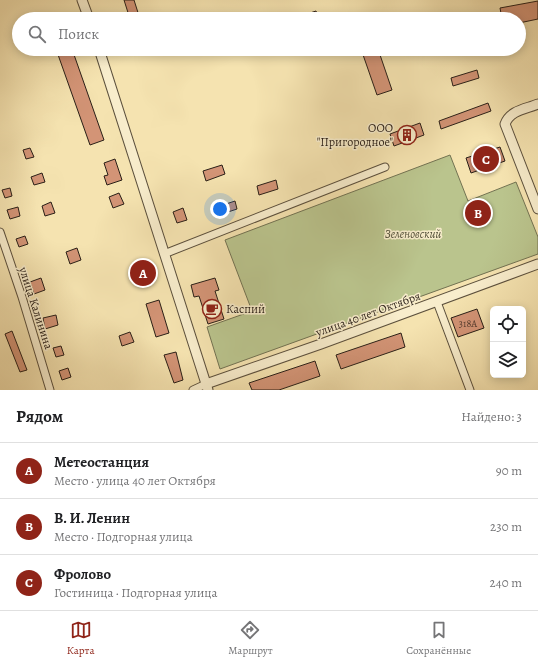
<!DOCTYPE html>
<html lang="ru">
<meta charset="utf-8">
<style>
:root{--surface:#fff;--page:#f2f2f2;--text:#202124;--muted:#757577;--line:#e0e0e0;--accent:#8f2418}
body{margin:0;font-family:Alegreya,serif;background:var(--page);color:var(--text)}
.controls{position:absolute;right:12px;bottom:12px;display:grid;overflow:hidden;border-radius:6px;box-shadow:0 2px 10px #0003}
.controls button{width:36px;height:36px;display:grid;place-items:center;padding:0;border:0;border-bottom:1px solid var(--line);background:var(--surface);color:var(--text);font:20px sans-serif}
.you{position:absolute;left:220px;top:209px;width:14px;height:14px;margin:-10px;border:3px solid #fff;border-radius:50%;background:#1a73e8;box-shadow:0 0 0 6px #1a73e833}
.badge{display:grid;place-items:center;width:26px;height:26px;border-radius:50%;background:var(--accent);color:#fff;font-size:13px;font-weight:700}
.pin{position:absolute;translate:-50% -50%;border:2px solid #fff;box-shadow:0 1px 4px #0006}
.list{margin:0;padding:0;list-style:none}
h2{display:flex;justify-content:space-between;align-items:center;height:52px;margin:0;padding:0 16px;font-size:17px}
h2 small{font-size:13px;font-weight:400;color:var(--muted)}
.list li{display:grid;grid-template-columns:26px 1fr auto;gap:12px;align-items:center;box-sizing:border-box;height:56px;padding:0 16px;border-top:1px solid var(--line)}
.list b{display:block;font-size:15px;white-space:nowrap}
.list p{margin:0;font-size:13px;white-space:nowrap;color:var(--muted)}
.list em{font-size:13px;font-style:normal;color:var(--muted)}
.icon{flex:none;width:22px;height:22px;fill:none;stroke:currentColor;stroke-width:2;stroke-linecap:round;stroke-linejoin:round}
.map{position:relative;flex:none;width:538px;height:390px;overflow:hidden}
.search{position:absolute;background:var(--surface);box-shadow:0 2px 10px #0003;left:12px;right:12px;top:12px;height:44px;display:flex;align-items:center;gap:10px;box-sizing:border-box;padding:0 14px;border-radius:22px;color:var(--muted);font-size:15px}
.sheet{height:220px;background:var(--surface)}
nav{display:flex;justify-content:space-around;align-items:center;box-sizing:border-box;height:56px;border-top:1px solid var(--line);background:var(--surface);font-size:11px;color:var(--muted)}
nav a{display:grid;justify-items:center;gap:2px}
nav .on{color:var(--accent)}
.map>svg:first-child{display:block}
.green{fill:#bac48d;stroke:#727252}
.building{fill:#d39476;stroke:#291f17}
.lines{fill:none;stroke-linecap:round;stroke-linejoin:round}
.minor-casing{stroke:#5c503d;stroke-width:9}
.tertiary-casing{stroke:#5c503d;stroke-width:11}
.minor{stroke:#f8edcc;stroke-width:7}
.tertiary{stroke:#f8edcc;stroke-width:9}
.labels{text-anchor:middle;stroke-width:3;stroke-linejoin:round;paint-order:stroke}
.number-label{font-size:10px;fill:#543c2f}
.poi-label{font-size:12px;fill:#291f17;stroke:#f8edcc;text-anchor:end}
.park-label{font-size:12px;font-style:italic;fill:#54513a;stroke:#f8edcc}
.street-label{font-size:12px;fill:#291f17;stroke:#f8edcc}
</style>
<div class="map">
<svg width="538" height="390" viewBox="0 0 538 390">
<rect width="100%" height="100%" fill="#f5e3b0"/>
<filter id="stains"><feTurbulence type="fractalNoise" baseFrequency=".005" numOctaves="4"/><feColorMatrix values="0 0 0 0 .2 0 0 0 0 .09 0 0 0 0 .02 0 0 0 .5 -.17"/></filter>
<radialGradient id="worn" r=".72"><stop offset=".6" stop-color="#630" stop-opacity="0"/><stop offset="1" stop-color="#630" stop-opacity=".3"/></radialGradient>
<polygon class="green" points="450,155 468,201 516,182 538,237 538,254 220,369 207,327 252,311 225,240"/>
<g class="building">
<polygon points="124,0 134,0 140,19 130,19"/>
<polygon points="538,1 538,19 519,23 519,19 502,19 500,8"/>
<polygon points="316,11 319,19 295,19 295,18"/>
<polygon points="56,49 72,49 104,140 90,145"/>
<polygon points="361,49 378,49 392,90 377,95"/>
<polygon points="477,70 479,78 453,86 451,78"/>
<polygon points="488,103 491,111 441,129 439,121"/>
<polygon points="420,123 424,135 394,146 390,134"/>
<polygon points="500,147 505,161 471,173 466,158"/>
<polygon points="30,148 34,157 26,159 23,150"/>
<polygon points="115,159 122,180 107,185 104,176 108,175 104,163"/>
<polygon points="222,165 225,174 206,181 203,171"/>
<polygon points="42,173 45,182 34,185 31,177"/>
<polygon points="276,180 278,189 259,195 257,186"/>
<polygon points="10,188 12,196 5,198 2,190"/>
<polygon points="119,193 124,204 113,208 109,197"/>
<polygon points="235,201 237,209 219,215 217,207"/>
<polygon points="51,202 55,213 45,216 42,206"/>
<polygon points="18,207 20,216 10,219 7,210"/>
<polygon points="183,208 187,220 177,223 173,212"/>
<polygon points="25,236 28,244 19,247 16,239"/>
<polygon points="77,248 81,260 70,264 66,252"/>
<polygon points="145,267 148,277 141,279 138,269"/>
<polygon points="41,278 45,290 34,294 30,282"/>
<polygon points="215,278 219,290 215,291 224,319 208,324 199,296 194,297 191,285"/>
<polygon points="159,300 169,333 156,337 146,304"/>
<polygon points="477,309 484,328 458,337 451,318"/>
<polygon points="56,315 58,325 45,329 43,318"/>
<polygon points="12,331 27,370 20,372 5,334"/>
<polygon points="130,332 134,342 122,346 119,336"/>
<polygon points="401,333 405,347 341,369 336,355"/>
<polygon points="61,346 64,355 56,357 53,348"/>
<polygon points="176,352 183,380 174,383 164,355"/>
<polygon points="315,361 320,376 279,390 252,390 249,383"/>
<polygon points="68,368 71,377 62,380 59,371"/>
</g>
<g class="lines">
<defs>
<g id="minor">
<polyline points="0,232 22,297 50,390"/>
<polyline points="164,254 385,167"/>
<polyline points="437,302 470,390"/>
<polyline points="193,390 206,384"/>
</g>
<g id="tertiary">
<polyline points="82,0 89,19"/>
<polyline points="99,49 208,390"/>
<path d="M538,104C526,109 510,110 505,124L538,209"/>
<polyline points="206,384 321,344 538,264"/>
</g>
</defs>
<use href="#minor" class="minor-casing"/>
<use href="#tertiary" class="tertiary-casing"/>
<use href="#minor" class="minor"/>
<use href="#tertiary" class="tertiary"/>
</g>
<defs>
<symbol id="building-ring" viewBox="-11 -11 22 22"><circle r="9.5" fill="#f8edcc" stroke="#8f2418" stroke-width="1.5"/><path d="M-4-6H4V6H1V3H-1V6H-4ZM-2.5-4.3h1.7v1.8h-1.7ZM.8-4.3h1.7v1.8H.8ZM-2.5-1h1.7V.8h-1.7ZM.8-1h1.7V.8H.8Z" fill="#8f2418"/></symbol>
<symbol id="cafe-ring" viewBox="-11 -11 22 22"><circle r="9.5" fill="#f8edcc" stroke="#8f2418" stroke-width="1.5"/><path d="M-5.5-4.5H6V0H3Q3 3.5 0 3.5H-2.5Q-5.5 3.5-5.5 0ZM3-3.2v2h1.7v-2ZM-6 4.5H4V6H-6Z" fill="#8f2418"/></symbol>
</defs>
<g fill-rule="evenodd">
<use href="#building-ring" x="396" y="124" width="22" height="22"/>
<use href="#cafe-ring" x="201" y="298" width="22" height="22"/>
</g>
<g class="labels">
<g class="number-label">
<text x="468" y="327">318А</text>
</g>
<g class="poi-label">
<text x="393" y="132">ООО<tspan x="393" dy="14">"Пригородное"</tspan></text>
<text x="226" y="313" text-anchor="start">Каспий</text>
</g>
<g class="park-label">
<text x="413" y="238">Зеленовский</text>
</g>
<g class="street-label">
<text transform="translate(36 308) rotate(72)" y="4">улица Калинина</text>
<text transform="translate(368 314) rotate(-20)" y="4">улица 40 лет Октября</text>
</g>
</g>
<rect width="100%" height="100%" filter="url(#stains)"/>
<rect width="100%" height="100%" fill="url(#worn)"/>
</svg>
<div class="controls">
<button><svg class="icon" aria-label="locate" viewBox="0 0 24 24"><circle cx="12" cy="12" r="6"/><path d="M12 2v4M12 18v4M2 12h4M18 12h4"/></svg></button>
<button><svg class="icon" aria-label="layers" viewBox="0 0 24 24"><path d="M12 4l9 5-9 5-9-5zM3 14l9 5 9-5"/></svg></button>
</div>
<div class="you"></div>
<div class="pin badge" style="left:143px;top:273px">A</div>
<div class="pin badge" style="left:478px;top:213px">B</div>
<div class="pin badge" style="left:486px;top:159px">C</div>
<div class="search"><svg class="icon" aria-label="search" viewBox="0 0 24 24"><circle cx="10" cy="10" r="6"/><path d="M15 15l6 6"/></svg>Поиск</div>
</div>
<section class="sheet">
<h2>Рядом<small>Найдено: 3</small></h2>
<ul class="list">
<li><span class="badge">A</span><div><b>Метеостанция</b><p>Место · улица 40 лет Октября</p></div><em>90 m</em></li>
<li><span class="badge">B</span><div><b>В. И. Ленин</b><p>Место · Подгорная улица</p></div><em>230 m</em></li>
<li><span class="badge">C</span><div><b>Фролово</b><p>Гостиница · Подгорная улица</p></div><em>240 m</em></li>
</ul>
</section>
<nav>
<a class="on"><svg class="icon" aria-label="map" viewBox="0 0 24 24"><path d="M3 6l6-2 6 2 6-2v14l-6 2-6-2-6 2zM9 4v14M15 6v14"/></svg>Карта</a>
<a><svg class="icon" aria-label="directions" viewBox="0 0 24 24"><path d="M12 3l9 9-9 9-9-9zM9 14v-3h6M13 9l2 2-2 2"/></svg>Маршрут</a>
<a><svg class="icon" aria-label="saved" viewBox="0 0 24 24"><path d="M7 4h10v16l-5-4-5 4z"/></svg>Сохранённые</a>
</nav>
